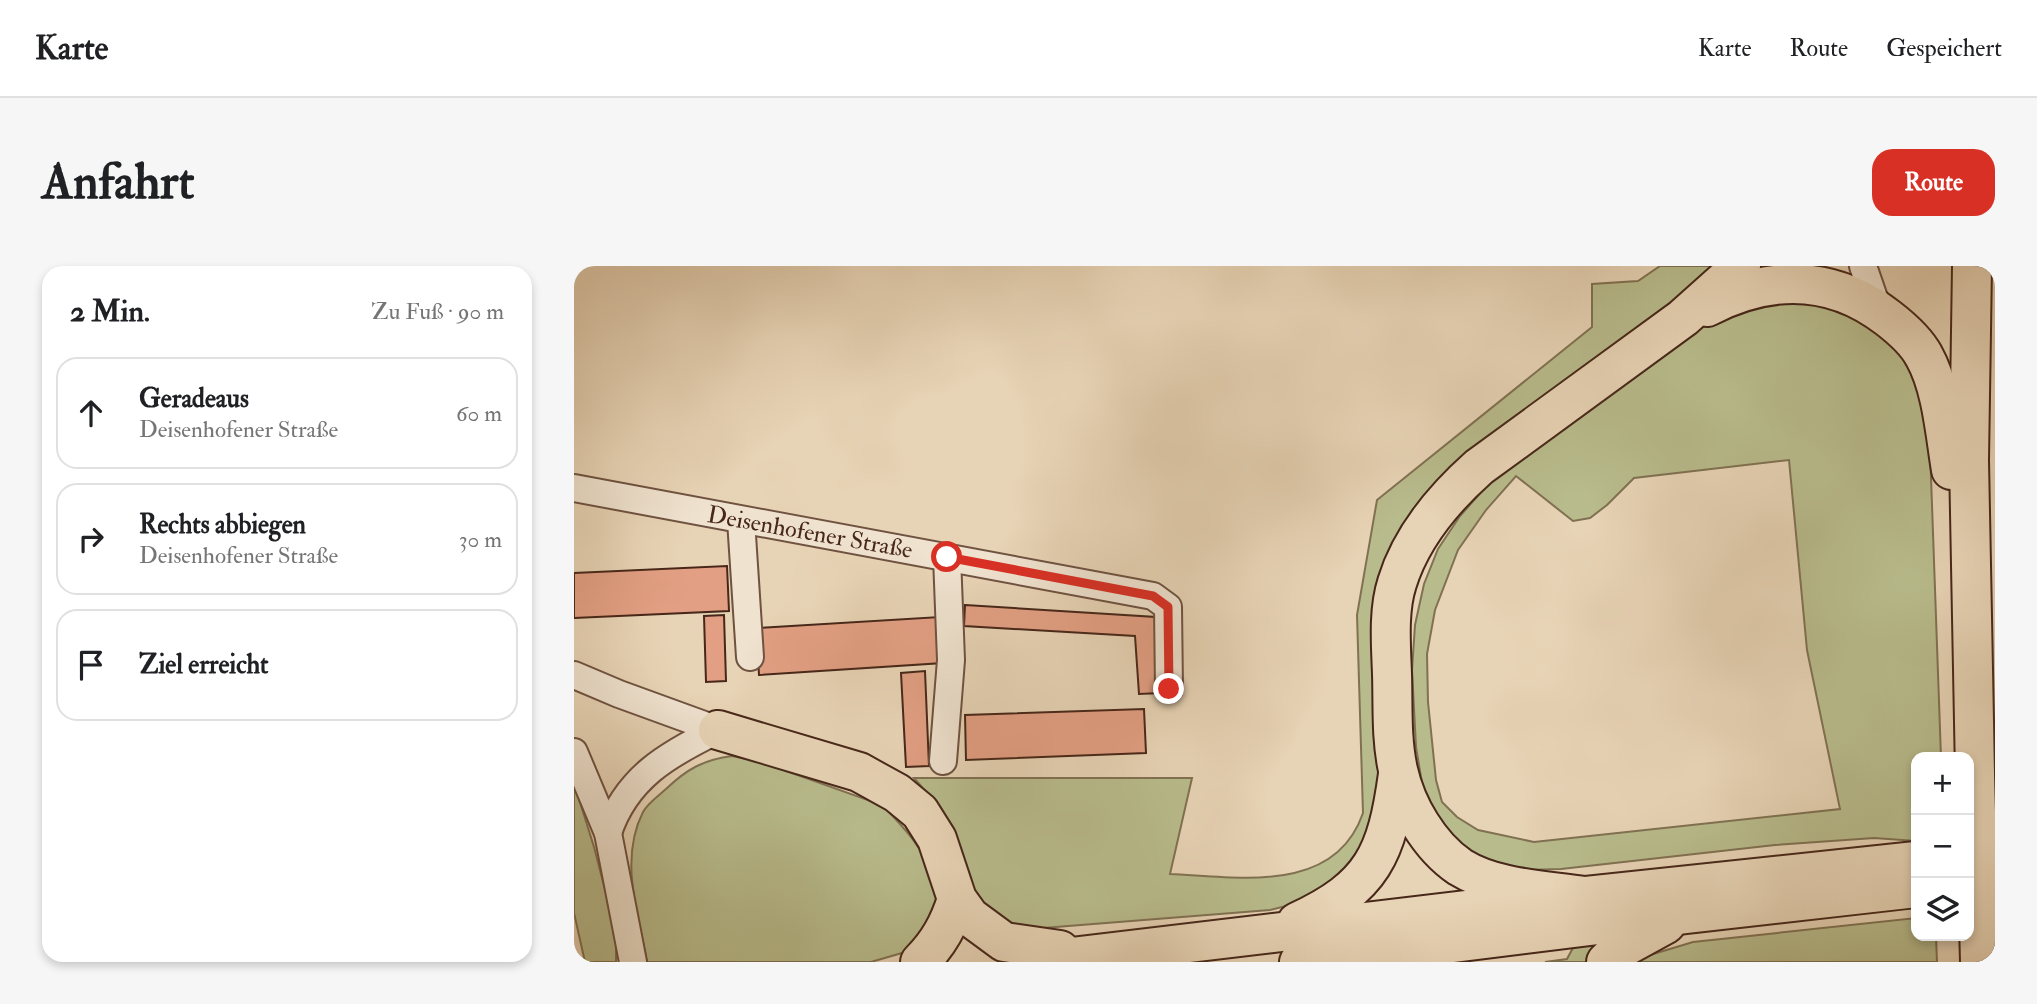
<!DOCTYPE html>
<html lang="de">
<meta charset="utf-8">
<style>
:root{--surface:#fff;--page:#f6f6f6;--text:#202124;--muted:#757577;--line:#e0e0e0;--accent:#d93025}
body{margin:0;font-family:"IM FELL Double Pica",serif;background:var(--page);color:var(--text)}
.controls{position:absolute;right:21px;bottom:21px;display:grid;overflow:hidden;border-radius:14px;box-shadow:0 4px 10px #0003}
.controls button{width:63px;height:63px;display:grid;place-items:center;padding:0;border:0;border-bottom:2px solid var(--line);background:var(--surface);color:var(--text);font:35px sans-serif}
.stop{position:absolute;width:21px;height:21px;margin:-16px;border:5px solid #d93025;border-radius:50%;background:#fff}
.stop.end{background:#d93025;border-color:#fff;box-shadow:0 2px 7px #0008}
.list{margin:0;padding:0;list-style:none}
h2{display:flex;justify-content:space-between;align-items:center;height:91px;margin:0;padding:0 28px;font-size:30px}
h2 small{font-size:23px;font-weight:400;color:var(--muted)}
.list li{display:grid;grid-template-columns:46px 1fr auto;gap:21px;align-items:center;box-sizing:border-box;height:112px;margin:0 14px 14px;padding:0 14px;border:2px solid var(--line);border-radius:21px}
.list b{display:block;font-size:26px;white-space:nowrap}
.list p{margin:0;font-size:23px;white-space:nowrap;color:var(--muted)}
.list em{font-size:23px;font-style:normal;color:var(--muted)}
.icon{flex:none;width:38px;height:38px;fill:none;stroke:currentColor;stroke-width:2;stroke-linecap:round;stroke-linejoin:round}
.map{position:relative;flex:none;width:1421px;height:696px;overflow:hidden;border-radius:21px}
header{display:flex;align-items:center;gap:42px;box-sizing:border-box;height:98px;padding:0 35px;background:var(--surface);border-bottom:2px solid var(--line)}
header strong{font-size:33px}
nav{display:flex;gap:38px;margin-inline-start:auto;font-size:24px}
.intro{display:flex;align-items:center;justify-content:space-between;box-sizing:border-box;height:168px;padding:0 42px}
h1{margin:0;font-size:49px}
.button{padding:18px 32px;border-radius:21px;background:var(--accent);color:#fff;font-size:24px;font-weight:700}
main{display:flex;gap:42px;padding:0 42px}
aside{flex:1;background:var(--surface);border-radius:21px;box-shadow:0 4px 10px #0003}
.map>svg:first-child{display:block}
.green{fill:#b8bb8c;stroke:#807152;stroke-width:2;fill-rule:evenodd}
.building{fill:#e29f83;stroke:#472719;stroke-width:2}
.lines{fill:none;stroke-linecap:round;stroke-linejoin:round}
.minor-casing{stroke:#6f5240;stroke-width:30}
.highway-casing{stroke:#472719;stroke-width:42}
.minor{stroke:#efe2cf;stroke-width:26}
.highway{stroke:#e7d3b5;stroke-width:38}
.highway-bridge-casing{stroke:#472719;stroke-width:42;stroke-linecap:butt}
.highway-bridge{stroke:#e7d3b5;stroke-width:38}
.route{stroke:#d93025;stroke-width:9}
.labels{text-anchor:middle;stroke-width:5;stroke-linejoin:round;paint-order:stroke}
.street-label{font-size:24px;fill:#472719;stroke:#efe2cf}
</style>
<header>
<strong>Karte</strong>
<nav><a>Karte</a><a>Route</a><a>Gespeichert</a></nav>
</header>
<div class="intro"><h1>Anfahrt</h1><a class="button">Route</a></div>
<main>
<aside>
<h2>2 Min.<small>Zu Fuß · 90 m</small></h2>
<ul class="list">
<li><svg class="icon" aria-label="ahead" viewBox="0 0 24 24"><path d="M12 20V5M6 11l6-6 6 6"/></svg><div><b>Geradeaus</b><p>Deisenhofener Straße</p></div><em>60 m</em></li>
<li><svg class="icon" aria-label="right" viewBox="0 0 24 24"><path d="M7 20v-9h11M14 6l5 5-5 5"/></svg><div><b>Rechts abbiegen</b><p>Deisenhofener Straße</p></div><em>30 m</em></li>
<li><svg class="icon" aria-label="arrive" viewBox="0 0 24 24"><path d="M6 21V4h12l-3 4 3 4H6"/></svg><div><b>Ziel erreicht</b></div></li>
</ul>
</aside>
<div class="map">
<svg width="1421" height="696" viewBox="0 0 1421 696">
<rect width="100%" height="100%" fill="#e7d3b5"/>
<filter id="stains"><feTurbulence type="fractalNoise" baseFrequency=".00286" numOctaves="4"/><feColorMatrix values="0 0 0 0 .2 0 0 0 0 .09 0 0 0 0 .02 0 0 0 .5 -.17"/></filter>
<radialGradient id="worn" r=".72"><stop offset=".6" stop-color="#630" stop-opacity="0"/><stop offset="1" stop-color="#630" stop-opacity=".3"/></radialGradient>
<g class="green">
<path d="M1086,0H1150L837,254L810,539L791,596L732,635L696,644L444,664L406,641L368,544L340,512H618L596,608C664,611 761,629 789,547L783,349L803,234L1018,61V18L1064,15Z"/>
<path d="M1240,34L1311,63L1345,111L1356,183L1367,491H1342V575L1300,572L1201,579L987,603L948,604L916,598L888,584L852,536L847,511L842,481L838,404L841,359L850,318L864,283L886,250L917,215L1117,67L1169,39ZM1215,194L1233,384L1266,543L960,576L904,564L883,551L868,536L862,514L854,436L853,388L861,344L884,284L912,244L942,210L999,255L1016,252L1033,239L1060,212Z"/>
<path d="M158,490L187,496L308,539C328,559 354,587 361,616C363,626 364,638 365,648L341,680L328,687L297,696H73C64,648 45,593 69,546C73,538 84,530 92,523C113,503 129,494 158,490Z"/>
<polygon points="0,517 20,581 42,666 42,696 11,696 0,647"/>
<polygon points="1342,652 1342,670 1362,670 1363,696 1061,696 1066,692 1119,676"/>
<polygon points="1045,672 1015,696 971,696 993,693 1001,678"/>
</g>
<g class="building">
<polygon points="153,300 155,345 0,352 0,307"/>
<polygon points="391,339 582,351 587,427 565,428 561,370 390,360"/>
<polygon points="150,349 152,415 132,416 130,350"/>
<polygon points="366,351 369,397 185,409 182,362"/>
<polygon points="351,405 355,500 332,501 327,407"/>
<polygon points="570,443 572,487 392,494 391,449"/>
</g>
<g class="lines">
<defs>
<g id="minor">
<polyline points="1289,0 1300,32 1311,49"/>
<polyline points="0,222 579,330 594,341 595,423"/>
<polyline points="167,254 176,391"/>
<polyline points="0,409 45,428 144,464"/>
<polyline points="0,486 34,567 59,696"/>
<polyline points="369,495 377,394 373,291"/>
<path d="M34,567C52,512 94,488 144,464"/>
</g>
<g id="highway">
<polyline points="1398,0 1395,194 1401,508"/>
<path d="M1133,41C1195,9 1257,8 1314,52C1327,62 1342,75 1350,90C1368,122 1371,168 1377,204"/>
<polyline points="144,464 285,506 323,527 346,546 363,573 383,633 396,651 430,676 486,684"/>
<path d="M1010,630C970,624 921,623 886,601C855,580 832,540 824,504C817,473 819,439 818,408C817,379 814,345 823,317C837,271 869,233 905,201L1109,52L1167,0"/>
<path d="M723,656C799,621 813,588 824,508"/>
<path d="M346,696C365,677 375,658 383,633"/>
<polyline points="455,696 1010,630 1342,595"/>
<polyline points="725,696 1113,648 1342,622"/>
<polyline points="1032,696 1043,685 1092,658"/>
</g>
</defs>
<use href="#minor" class="minor-casing"/>
<use href="#highway" class="highway-casing"/>
<use href="#minor" class="minor"/>
<use href="#highway" class="highway"/>
<defs>
<polyline id="highway-bridge" points="1401,508 1406,696"/>
</defs>
<use href="#highway-bridge" class="highway-bridge-casing"/>
<use href="#highway-bridge" class="highway-bridge"/>
</g>
<g class="lines">
<polyline class="route" points="373,291 579,330 594,341 595,423"/>
</g>
<g class="labels">
<g class="street-label">
<text transform="translate(236 266) rotate(10)" y="8">Deisenhofener Straße</text>
</g>
</g>
<rect width="100%" height="100%" filter="url(#stains)"/>
<rect width="100%" height="100%" fill="url(#worn)"/>
</svg>
<div class="controls">
<button>+</button>
<button>−</button>
<button><svg class="icon" aria-label="layers" viewBox="0 0 24 24"><path d="M12 4l9 5-9 5-9-5zM3 14l9 5 9-5"/></svg></button>
</div>
<div class="stop" style="left:373px;top:291px"></div>
<div class="stop end" style="left:595px;top:423px"></div>
</div>
</main>
